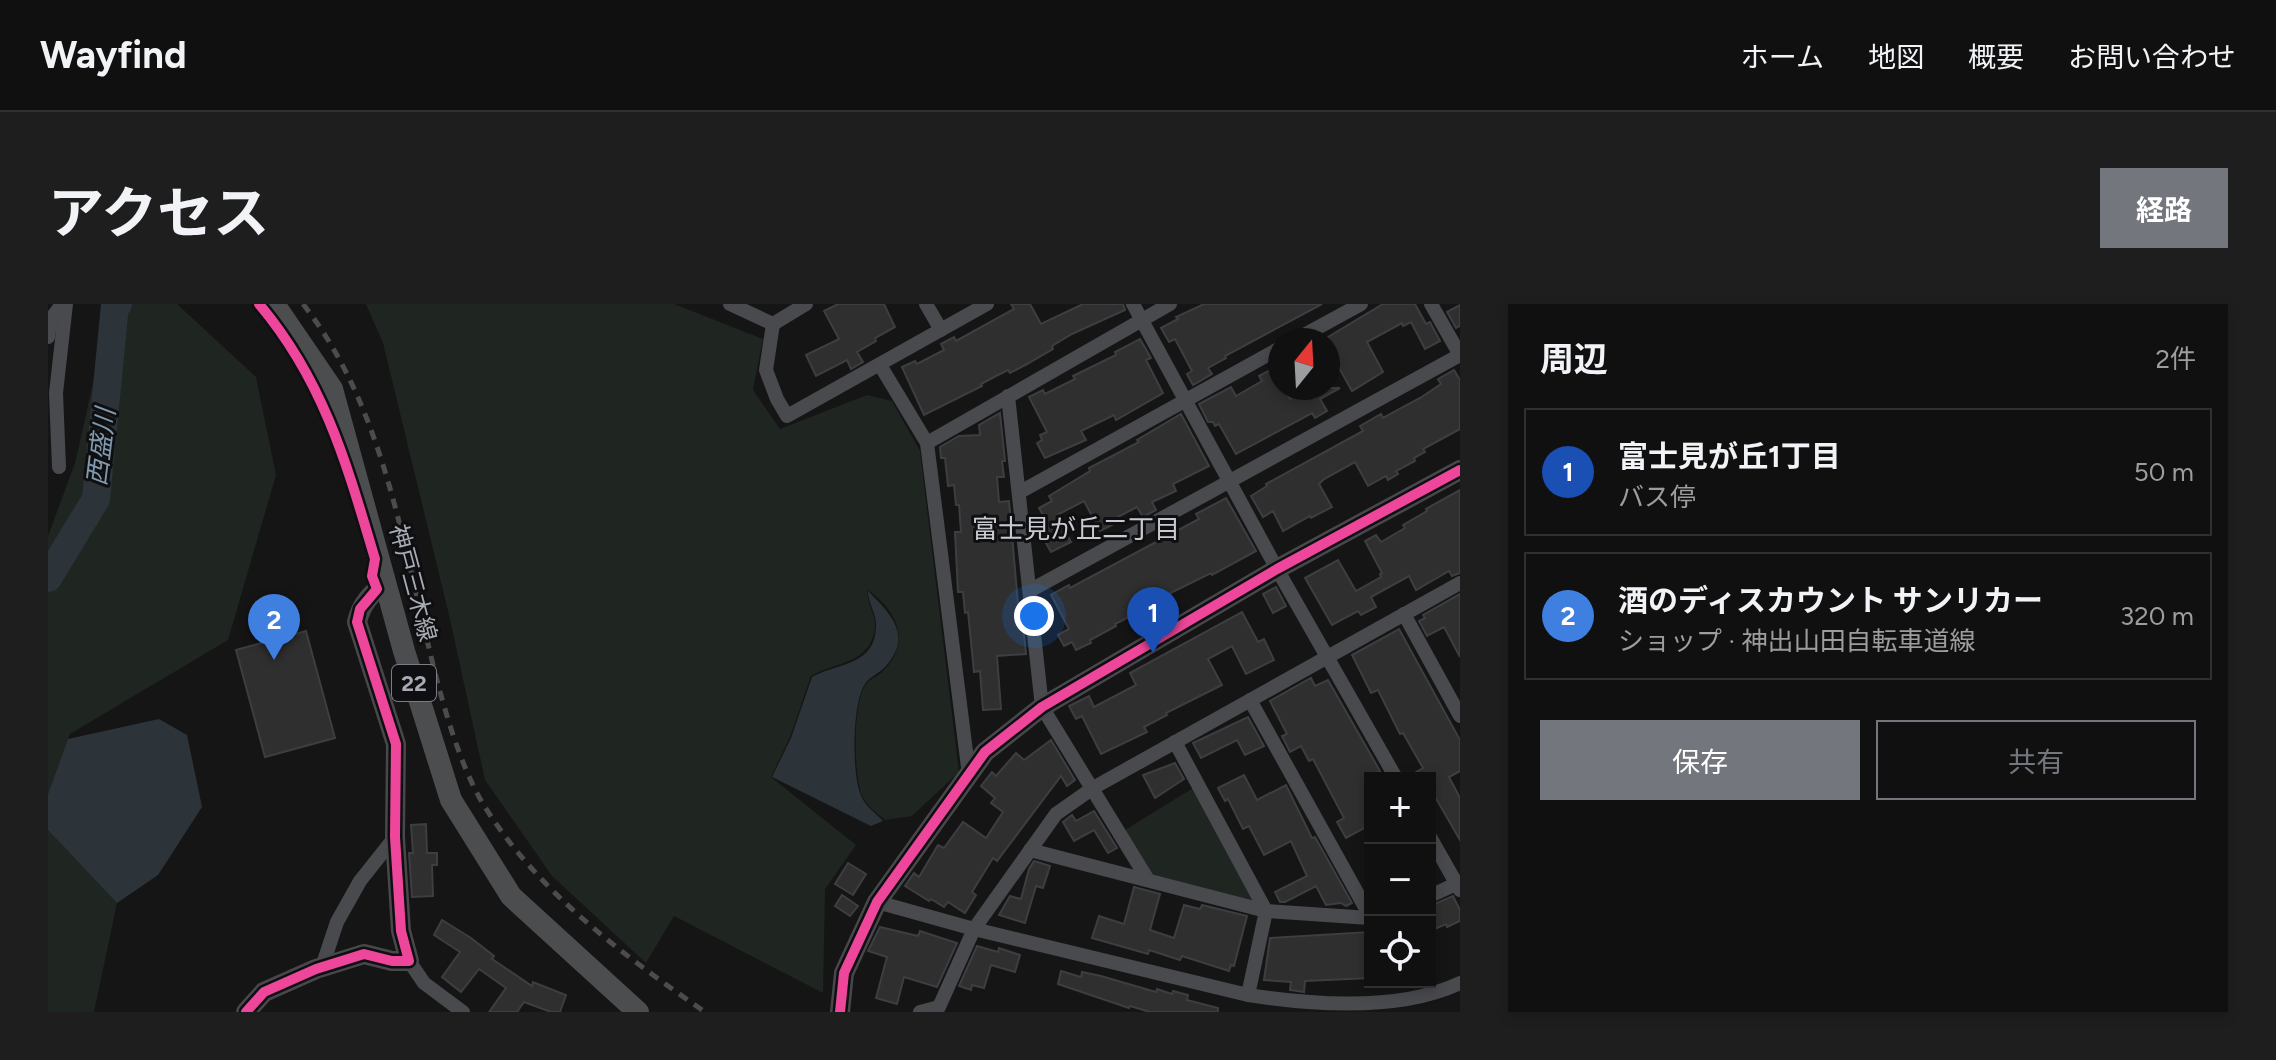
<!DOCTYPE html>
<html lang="ja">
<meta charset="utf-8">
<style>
:root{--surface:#101010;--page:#1e1e1e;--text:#f1f3f6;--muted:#9c9d9f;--line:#303030;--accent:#74767d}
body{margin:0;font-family:Figtree,"Noto Sans JP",sans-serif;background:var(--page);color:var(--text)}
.controls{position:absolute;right:24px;bottom:24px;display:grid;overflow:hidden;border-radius:0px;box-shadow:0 4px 12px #0003}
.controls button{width:72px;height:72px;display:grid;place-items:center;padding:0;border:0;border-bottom:2px solid var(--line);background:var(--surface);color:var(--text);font:40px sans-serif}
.compass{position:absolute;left:1220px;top:24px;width:72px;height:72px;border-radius:50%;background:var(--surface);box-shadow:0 4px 12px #0003;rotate:18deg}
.you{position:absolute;left:986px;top:312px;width:28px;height:28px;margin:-20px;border:6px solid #fff;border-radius:50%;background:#1a73e8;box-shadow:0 0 0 12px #1a73e833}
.badge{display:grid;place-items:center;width:52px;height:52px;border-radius:50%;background:var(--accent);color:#fff;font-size:26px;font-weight:700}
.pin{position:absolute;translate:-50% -66px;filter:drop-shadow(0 2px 4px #0008)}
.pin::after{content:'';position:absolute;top:42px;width:28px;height:24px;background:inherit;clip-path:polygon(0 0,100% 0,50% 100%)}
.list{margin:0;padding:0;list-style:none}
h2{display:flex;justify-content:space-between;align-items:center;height:104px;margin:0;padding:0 32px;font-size:34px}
h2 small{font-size:26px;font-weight:400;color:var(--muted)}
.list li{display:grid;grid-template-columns:52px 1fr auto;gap:24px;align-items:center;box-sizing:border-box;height:128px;margin:0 16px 16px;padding:0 16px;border:2px solid var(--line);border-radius:0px}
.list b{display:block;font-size:30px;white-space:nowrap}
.list p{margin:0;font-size:26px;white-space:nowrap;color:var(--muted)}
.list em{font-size:26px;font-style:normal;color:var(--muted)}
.actions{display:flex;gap:16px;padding:24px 32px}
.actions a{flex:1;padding:18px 0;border:2px solid var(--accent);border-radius:0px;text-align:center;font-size:28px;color:var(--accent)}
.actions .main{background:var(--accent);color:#fff}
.icon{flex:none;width:44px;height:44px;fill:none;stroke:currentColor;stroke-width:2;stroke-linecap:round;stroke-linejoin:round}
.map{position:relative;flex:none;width:1412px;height:708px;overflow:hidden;border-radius:0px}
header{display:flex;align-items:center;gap:48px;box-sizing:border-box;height:112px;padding:0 40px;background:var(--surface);border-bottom:2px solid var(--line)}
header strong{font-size:38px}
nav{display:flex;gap:44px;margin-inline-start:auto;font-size:28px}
.intro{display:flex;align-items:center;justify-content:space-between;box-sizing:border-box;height:192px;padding:0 48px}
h1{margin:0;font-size:56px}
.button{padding:20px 36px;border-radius:0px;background:var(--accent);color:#fff;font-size:28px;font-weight:700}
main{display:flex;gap:48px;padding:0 48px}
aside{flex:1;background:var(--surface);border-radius:0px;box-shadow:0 4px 12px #0003}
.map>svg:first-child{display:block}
.green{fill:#1f2520}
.water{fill:#2d3439}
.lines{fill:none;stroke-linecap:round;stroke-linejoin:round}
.river{stroke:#2d3439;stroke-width:28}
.building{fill:#2f2f30;stroke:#3d3e41;stroke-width:2}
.street{stroke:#494a4e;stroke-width:14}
.secondary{stroke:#48484c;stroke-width:20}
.primary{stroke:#4c4d4f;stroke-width:22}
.rail{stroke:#4b4c4e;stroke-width:5;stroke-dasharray:10 8;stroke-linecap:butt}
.cycleway-casing{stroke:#0f0f11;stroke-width:15}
.cycleway{stroke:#ed469a;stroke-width:10}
.labels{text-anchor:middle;stroke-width:6;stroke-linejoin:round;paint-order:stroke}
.shield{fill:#0f0f11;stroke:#797c84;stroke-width:2}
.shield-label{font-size:22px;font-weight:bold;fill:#a7abb5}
.street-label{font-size:24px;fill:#a7abb5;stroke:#0f0f11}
.water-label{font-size:26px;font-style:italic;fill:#8199ad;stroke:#0f0f11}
.neighbourhood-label{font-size:26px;fill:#c8cad1;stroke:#0f0f11}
</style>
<header>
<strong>Wayfind</strong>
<nav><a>ホーム</a><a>地図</a><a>概要</a><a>お問い合わせ</a></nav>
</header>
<div class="intro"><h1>アクセス</h1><a class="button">経路</a></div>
<main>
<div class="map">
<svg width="1412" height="708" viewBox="0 0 1412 708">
<rect width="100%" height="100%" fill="#151515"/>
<g class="green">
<polygon points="59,0 129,0 208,73 228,171 180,336 22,430 0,490 0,232 27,159 58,22"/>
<path d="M318,0H626L715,35L705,86L732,125L819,91L844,97L872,147L911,468L864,512L837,516C828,508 817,501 813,489C806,468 804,396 819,379C823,374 830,372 834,368C864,340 850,307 820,286C818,299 828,310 827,324C822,361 788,357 763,372L742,433L723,473L808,541L777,585L775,689L626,612L598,659L504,572L437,476L401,311L335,39Z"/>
<polygon points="1150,481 1218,607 1100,576 1072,529"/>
<polygon points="0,526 69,599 46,708 0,708"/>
</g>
<g class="water">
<path d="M820,287C845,312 865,333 836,364C830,370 821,373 817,380C804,399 804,468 812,489C816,502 827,508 835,517L823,522L724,473L743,434L764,373C791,358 829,362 828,319C827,307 820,298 820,287Z"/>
<polygon points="111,415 139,431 154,503 110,571 69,599 0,526 0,490 20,435"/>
</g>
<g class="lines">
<polyline class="river" points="0,274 48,195 67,1 70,0"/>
</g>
<g class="building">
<polygon points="790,0 836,0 847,23 827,34 828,37 809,48 815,58 803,65 799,56 768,72 758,51 791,35 776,7"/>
<polygon points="963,0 982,0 993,20 1035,0 1075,0 1077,6 1024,30 1004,42 1005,45 979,60 962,69 960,66 948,72 933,80 934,82 876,111 854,63 867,57 869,60 896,46 893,40 906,33 908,37 966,5"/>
<polygon points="1156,0 1274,0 1177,52 1178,54 1160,64 1164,70 1145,81 1139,70 1144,67 1127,35 1121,38 1113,24 1130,15 1128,13"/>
<polygon points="1335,0 1367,0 1378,20 1382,18 1392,37 1377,45 1363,18 1355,22 1354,19 1319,38 1335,68 1304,87 1289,60 1280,65 1280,33"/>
<polygon points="1412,1 1412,22 1408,24 1399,8"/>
<polygon points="1092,35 1103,54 1098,56 1115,89 1068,116 1066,111 1033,127 1038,136 997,154 989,139 994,136 992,131 999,128 981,93 995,86 997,90 1027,75 1025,72 1068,51 1067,48"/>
<polygon points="1232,61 1232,84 1235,84 1242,95 1262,84 1292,84 1272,95 1279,107 1267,114 1264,109 1188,150 1171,120 1167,122 1165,118 1160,118 1151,100 1183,83 1188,92 1214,77 1211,72"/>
<polygon points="1406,66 1412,76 1412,125 1375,145 1377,148 1366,154 1367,157 1348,167 1350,170 1340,176 1338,172 1320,182 1307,158 1276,175 1271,180 1284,203 1263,214 1262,212 1235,227 1225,207 1215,213 1203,192 1219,182 1218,180 1315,127 1312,122 1333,110 1335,114 1372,94 1393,80 1390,75"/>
<polygon points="952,109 957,157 954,157 956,173 949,173 951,198 961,197 971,311 974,311 978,350 949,352 953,405 935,406 932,367 926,368 920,308 917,309 915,288 910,288 907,228 913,228 911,201 908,201 906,181 900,182 897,154 893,154 892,143 911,132 932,131 931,121"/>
<polygon points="1133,110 1161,162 1125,180 1128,187 1104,198 1108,206 1095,213 1089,203 1062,217 1064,221 1052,227 1036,197 1009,211 1023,238 1003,248 994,232 1000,229 992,213 995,211 991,204 1004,197 1001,192 1042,167 1041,164 1091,138 1089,136"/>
<polygon points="1412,186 1412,269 1404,272 1401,267 1368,286 1361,272 1323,293 1328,303 1313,311 1310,307 1284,321 1257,274 1290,256 1308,287 1333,273 1332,270 1334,269 1317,237 1328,231 1333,238 1357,224 1355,221 1379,207 1378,205"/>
<polygon points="1178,194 1208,247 1164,271 1163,269 1094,303 1095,306 1067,320 1068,322 1042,336 1043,339 1028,346 1024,338 1016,342 1010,331 1021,325 1003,291 1021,281 1022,284 1151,215 1148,210"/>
<polygon points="1228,283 1238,302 1225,309 1215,290"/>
<polygon points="1412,290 1412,353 1396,323 1379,332 1371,317 1377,314 1375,311"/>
<polygon points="1194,308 1210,338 1216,335 1226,356 1198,370 1184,342 1160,355 1174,381 1118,409 1119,411 1096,423 1099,428 1053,450 1034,412 1028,415 1021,402 1041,392 1046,403 1088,381 1082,369"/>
<polygon points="1351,325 1412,436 1412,467 1401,473 1412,494 1412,536 1386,491 1382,493 1382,474 1358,474 1375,464 1355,429 1352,430 1330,386 1323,389 1304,351"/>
<polygon points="258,327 287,434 217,453 188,346"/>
<polygon points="1263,374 1267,382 1280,376 1332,467 1322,472 1322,521 1298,534 1289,518 1296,514 1265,455 1261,457 1253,442 1242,448 1234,432 1239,430 1222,397"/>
<polygon points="1200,413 1216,442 1197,451 1189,436 1153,454 1145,439"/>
<polygon points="1003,436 1027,476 1019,482 1013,472 949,557 945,554 924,588 928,591 917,609 900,598 896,603 883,595 881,597 857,582 866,569 871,573 890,541 896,544 915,518 938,534 955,508 943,499 947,494 933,482 944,468 948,472 968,449 976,456"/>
<polygon points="1127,459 1136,475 1107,494 1095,471"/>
<polygon points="1196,471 1209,496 1238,481 1264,534 1267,533 1304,599 1298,602 1293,599 1278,601 1268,582 1237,598 1232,598 1227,588 1259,572 1243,537 1216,551 1201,522 1195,525 1180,495 1177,497 1170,484"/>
<polygon points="1046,507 1069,544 1060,549 1046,526 1026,537 1015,518 1024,511 1028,517"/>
<polygon points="378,520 379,549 389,549 389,561 384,561 385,592 364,593 361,549 365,549 363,521"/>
<polygon points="986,557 1002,562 995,584 988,582 977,619 951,611 962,592 973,595 981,565"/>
<polygon points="800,559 818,570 805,591 787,580"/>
<polygon points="1086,583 1112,590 1102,626 1126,634 1136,601 1152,605 1154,601 1199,612 1186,662 1183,661 1181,667 1134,652 1132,656 1101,646 1100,650 1044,634 1051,612 1076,620"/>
<polygon points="794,591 810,602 802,612 787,602"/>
<polygon points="1405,592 1412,606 1412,617 1399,623 1398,620 1382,627 1382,602"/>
<polygon points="394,616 423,634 446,652 444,655 484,682 485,678 518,691 512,708 503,708 476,698 469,708 441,708 458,684 431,665 413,688 394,673 412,648 386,631"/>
<polygon points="832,623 870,632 872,627 909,639 889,683 856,673 849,700 828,694 839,653 820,647"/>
<polygon points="1322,628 1322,674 1257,677 1256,688 1242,686 1243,678 1216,676 1222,634"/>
<polygon points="929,642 950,648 951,644 972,651 967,668 943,661 936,684 924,681 923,686 911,682"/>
<polygon points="1013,667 1033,673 1034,668 1053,672 1108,688 1109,685 1124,690 1125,687 1140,691 1139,696 1170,704 1170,708 1102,708 1082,702 1081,704 1010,680"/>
</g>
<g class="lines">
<g class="street">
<polyline points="682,0 725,20 718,66 729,95 739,112 939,0"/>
<polyline points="878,0 893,26"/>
<polyline points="1085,0 1229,265 1348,474"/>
<polyline points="725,20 758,0"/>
<polyline points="0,33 3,15 14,0"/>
<polyline points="1247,36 1313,0"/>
<polyline points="832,61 879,139 921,471"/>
<polyline points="960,92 994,403 1100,576"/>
<polyline points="879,139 1122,0"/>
<polyline points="11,163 8,89 18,0"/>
<polyline points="972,188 1232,44"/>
<polyline points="983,286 1412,51 1383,0"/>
<polyline points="1356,310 1412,412"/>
<polyline points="1202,396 1322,612"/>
<polyline points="1127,438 1218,607 1200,691"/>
<polyline points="1382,533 1412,586"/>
<polyline points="982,546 1218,607 1322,614"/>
<polyline points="1382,592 1412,578"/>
<path d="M829,598L926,625L1200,691C1265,701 1351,708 1412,679"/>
<polyline points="361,657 376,679 415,708"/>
<polyline points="274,663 289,618 312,577 347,533"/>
<polyline points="872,708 891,703 926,625 1008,510 1045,484 1412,279"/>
</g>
<g class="secondary">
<path d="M198,708L216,688L268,665L316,650L344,657H361L353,627L347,533L348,440L309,318C313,300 323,290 337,278"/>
<polyline points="792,708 796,669 829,598 937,448 994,403 1229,265 1412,166"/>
</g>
<polyline class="primary" points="226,0 284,85 356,347 403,496 463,592 590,708"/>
<path class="rail" d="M255,0C332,98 352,225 381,344C392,391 411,462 437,503C491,589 575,651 657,708"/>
<defs>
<g id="cycleway">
<path d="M198,708L216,688L268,665L316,650L344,657H361L353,627L347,533L348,440L309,318L312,305L329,285L324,272L327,255C299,161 276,77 211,0"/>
<polyline points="792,708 796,669 829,598 937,448 994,403 1229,265 1412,166"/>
</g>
</defs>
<use href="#cycleway" class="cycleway-casing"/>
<use href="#cycleway" class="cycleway"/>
</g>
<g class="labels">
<rect class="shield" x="344" y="361" width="44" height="36" rx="6"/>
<g class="shield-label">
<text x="366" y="387">22</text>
</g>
<g class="street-label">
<text transform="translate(365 279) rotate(75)" y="8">神戸三木線</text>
</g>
<g class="water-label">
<text transform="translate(53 143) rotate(-83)" y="9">西盛川</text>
</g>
<g class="neighbourhood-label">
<text x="1028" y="234">富士見が丘二丁目</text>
</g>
</g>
</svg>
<div class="controls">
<button>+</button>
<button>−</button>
<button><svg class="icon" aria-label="locate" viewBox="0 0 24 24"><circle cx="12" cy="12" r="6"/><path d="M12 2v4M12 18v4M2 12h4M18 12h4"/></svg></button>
</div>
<svg class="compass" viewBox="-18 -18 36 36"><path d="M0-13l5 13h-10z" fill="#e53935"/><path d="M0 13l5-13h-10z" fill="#9c9d9f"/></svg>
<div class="you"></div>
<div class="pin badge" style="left:1105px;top:349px;background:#1a4fb4">1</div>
<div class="pin badge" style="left:226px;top:356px;background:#3f7fe0">2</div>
</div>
<aside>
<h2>周辺<small>2件</small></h2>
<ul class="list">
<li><span class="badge" style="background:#1a4fb4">1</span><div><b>富士見が丘1丁目</b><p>バス停</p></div><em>50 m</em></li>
<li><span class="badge" style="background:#3f7fe0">2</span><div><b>酒のディスカウント サンリカー</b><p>ショップ · 神出山田自転車道線</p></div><em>320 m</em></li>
</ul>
<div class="actions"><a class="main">保存</a><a>共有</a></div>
</aside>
</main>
